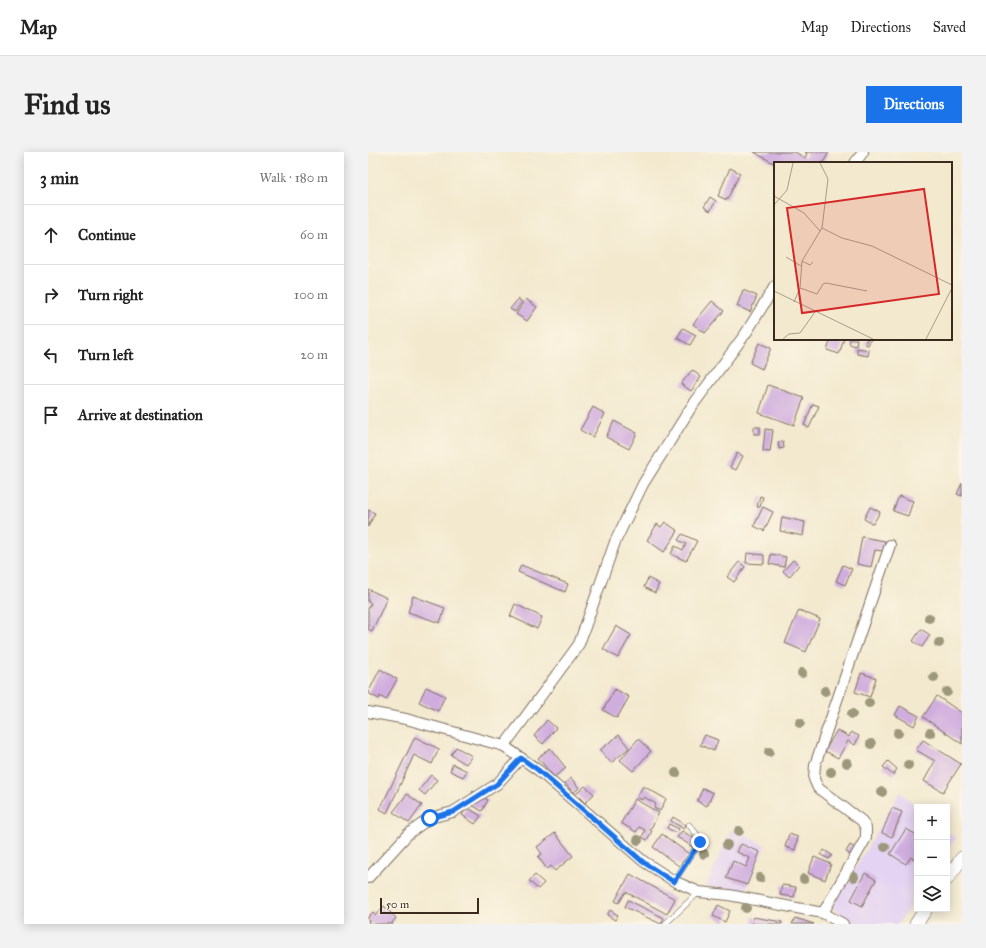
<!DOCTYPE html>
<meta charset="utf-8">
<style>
:root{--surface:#fff;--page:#f2f2f2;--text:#222;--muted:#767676;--line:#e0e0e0;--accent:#1a73e8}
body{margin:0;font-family:"IM FELL Great Primer",serif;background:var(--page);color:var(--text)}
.controls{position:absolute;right:12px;bottom:12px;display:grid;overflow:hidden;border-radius:0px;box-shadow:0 2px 10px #0003}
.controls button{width:36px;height:36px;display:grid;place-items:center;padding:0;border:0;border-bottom:1px solid var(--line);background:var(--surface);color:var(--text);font:20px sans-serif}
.scale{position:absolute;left:12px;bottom:10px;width:99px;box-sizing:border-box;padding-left:4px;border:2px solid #3b2a1e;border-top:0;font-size:11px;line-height:14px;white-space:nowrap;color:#3b2a1e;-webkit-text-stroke:3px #fcf5e5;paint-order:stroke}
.stop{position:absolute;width:12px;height:12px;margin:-9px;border:3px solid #1a73e8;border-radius:50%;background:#fff}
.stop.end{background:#1a73e8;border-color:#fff;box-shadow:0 1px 4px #0008}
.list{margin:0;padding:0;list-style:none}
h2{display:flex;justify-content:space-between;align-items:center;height:52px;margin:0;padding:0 16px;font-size:17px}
h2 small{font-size:13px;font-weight:400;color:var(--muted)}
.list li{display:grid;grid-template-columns:26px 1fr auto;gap:12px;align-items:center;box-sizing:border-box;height:60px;padding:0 16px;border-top:1px solid var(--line)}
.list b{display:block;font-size:15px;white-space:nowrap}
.list em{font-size:13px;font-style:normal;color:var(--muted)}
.icon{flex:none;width:22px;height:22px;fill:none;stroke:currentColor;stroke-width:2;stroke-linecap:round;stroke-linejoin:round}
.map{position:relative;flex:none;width:594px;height:772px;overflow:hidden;border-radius:0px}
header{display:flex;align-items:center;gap:24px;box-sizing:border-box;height:56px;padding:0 20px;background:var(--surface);border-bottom:1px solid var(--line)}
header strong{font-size:19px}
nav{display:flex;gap:22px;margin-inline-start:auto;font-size:14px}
.intro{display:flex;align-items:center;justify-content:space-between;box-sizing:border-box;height:96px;padding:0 24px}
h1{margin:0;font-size:28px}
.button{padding:10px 18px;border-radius:0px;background:var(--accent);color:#fff;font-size:14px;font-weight:700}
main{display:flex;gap:24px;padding:0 24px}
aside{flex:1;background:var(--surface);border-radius:0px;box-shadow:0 2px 10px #0003}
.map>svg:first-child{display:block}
.built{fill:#e4d3f2}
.building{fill:#d0addf}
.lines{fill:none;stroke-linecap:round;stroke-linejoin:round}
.service-casing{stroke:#7b6d5c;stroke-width:6}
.minor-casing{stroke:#7b6d5c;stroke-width:12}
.tertiary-casing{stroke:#7b6d5c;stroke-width:14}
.service{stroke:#fff;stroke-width:5}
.minor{stroke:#fff;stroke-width:10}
.tertiary{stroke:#fff;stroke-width:13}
.tree{fill:#9d987c}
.route{stroke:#1a73e8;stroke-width:5}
.inset-road{fill:none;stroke:#a99d88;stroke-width:1}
.view{fill:#d62828;fill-opacity:0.15;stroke:#d62828;stroke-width:2}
.inset-edge{fill:none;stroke:#3b2a1e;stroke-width:2}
</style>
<header>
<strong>Map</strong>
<nav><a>Map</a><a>Directions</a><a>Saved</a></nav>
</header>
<div class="intro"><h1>Find us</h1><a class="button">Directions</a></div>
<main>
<aside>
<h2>3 min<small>Walk · 180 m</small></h2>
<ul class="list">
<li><svg class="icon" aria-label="ahead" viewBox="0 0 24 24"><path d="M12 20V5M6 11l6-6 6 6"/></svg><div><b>Continue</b></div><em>60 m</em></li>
<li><svg class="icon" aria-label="right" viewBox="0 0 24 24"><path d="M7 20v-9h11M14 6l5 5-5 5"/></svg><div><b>Turn right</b></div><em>100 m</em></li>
<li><svg class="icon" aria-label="left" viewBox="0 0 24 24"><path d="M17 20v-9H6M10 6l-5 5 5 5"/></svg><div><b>Turn left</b></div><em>20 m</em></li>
<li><svg class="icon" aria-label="arrive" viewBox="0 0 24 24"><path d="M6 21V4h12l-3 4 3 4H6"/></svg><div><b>Arrive at destination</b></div></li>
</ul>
</aside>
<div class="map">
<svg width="594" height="772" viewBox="0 0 594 772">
<rect width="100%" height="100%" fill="#fcf5e5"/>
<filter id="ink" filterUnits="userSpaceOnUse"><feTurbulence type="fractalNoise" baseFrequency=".025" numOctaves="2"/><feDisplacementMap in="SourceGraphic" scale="8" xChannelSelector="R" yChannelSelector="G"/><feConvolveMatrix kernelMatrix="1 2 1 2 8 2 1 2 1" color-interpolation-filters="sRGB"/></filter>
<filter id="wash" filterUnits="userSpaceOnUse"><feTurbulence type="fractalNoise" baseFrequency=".012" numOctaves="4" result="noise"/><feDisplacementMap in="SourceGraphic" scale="16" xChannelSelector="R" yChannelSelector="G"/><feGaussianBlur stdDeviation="0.9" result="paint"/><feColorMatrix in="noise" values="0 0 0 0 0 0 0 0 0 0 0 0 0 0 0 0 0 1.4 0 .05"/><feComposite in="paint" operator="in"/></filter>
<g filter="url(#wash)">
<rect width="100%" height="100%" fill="#f3e9cf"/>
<g class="built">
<polygon points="532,640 550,655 549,744 530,772 487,772 464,756"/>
<polygon points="363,677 397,693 376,742 338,734"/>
<polygon points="579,679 588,686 579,699"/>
</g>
<g id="blocks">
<g class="building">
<polygon points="386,0 427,0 437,6 439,1 437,0 461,0 455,11 407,12"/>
<polygon points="362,16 372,21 359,48 350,44"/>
<polygon points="342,45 348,49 342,59 336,55"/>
<polygon points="375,138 389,144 382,160 369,154"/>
<polygon points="150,147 154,150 147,160 142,157"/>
<polygon points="158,147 169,155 159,169 148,162"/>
<polygon points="344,149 356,159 337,181 325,172"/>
<polygon points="315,176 328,183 322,193 309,186"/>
<polygon points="463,187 476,187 471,202 459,198"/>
<polygon points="482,187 489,187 488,194 481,192"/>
<polygon points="499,187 503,187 500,193 497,192"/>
<polygon points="391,191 403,196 394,217 382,211"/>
<polygon points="489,196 501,198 500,204 489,202"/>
<polygon points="324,218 333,225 323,239 313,232"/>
<polygon points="400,233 436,246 426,273 391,261"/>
<polygon points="445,252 451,254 441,276 436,273"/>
<polygon points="225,255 237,262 225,285 212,278"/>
<polygon points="246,269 269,281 261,297 238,285"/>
<rect x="386" y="275" width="6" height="7"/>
<polygon points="397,277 405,278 402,300 395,299"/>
<polygon points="415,289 416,296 411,297 410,290"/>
<polygon points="369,301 375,304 368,318 362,315"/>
<polygon points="594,331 594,344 589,342"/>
<polygon points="392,344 395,345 392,355 389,355"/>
<polygon points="531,344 545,349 540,364 525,359"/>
<polygon points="395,355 405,360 396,379 386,374"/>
<polygon points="502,355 512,360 505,372 496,367"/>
<polygon points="0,358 7,361 0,375"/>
<polygon points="414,365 437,370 435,384 412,379"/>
<polygon points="297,370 310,379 296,400 279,388 289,372 293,375"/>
<polygon points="314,382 329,389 318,409 303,402 307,394 315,398 318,392 310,388"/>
<polygon points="494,385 517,389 515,399 507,398 503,415 489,412"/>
<polygon points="379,401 396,403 396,412 378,411"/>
<polygon points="403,402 418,405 416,415 401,412"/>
<polygon points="425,408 431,413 421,425 415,419"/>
<polygon points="371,410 377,415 366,430 359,425"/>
<polygon points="153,413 200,432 197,440 150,420"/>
<polygon points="475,413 484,417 477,433 468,429"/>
<polygon points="280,426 291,432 287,441 276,435"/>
<polygon points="0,437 19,446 4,479 0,477 0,457 3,451 0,450"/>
<polygon points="45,444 77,456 72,471 40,460"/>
<polygon points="147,452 174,465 169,477 142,464"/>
<polygon points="431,458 452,467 438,500 417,491"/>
<polygon points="248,474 263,483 250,506 235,497"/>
<polygon points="553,477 562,483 554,495 545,489"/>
<polygon points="12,517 29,527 18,548 12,544 11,547 0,541"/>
<polygon points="493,521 508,526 502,545 487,540"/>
<polygon points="58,535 77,544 70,559 51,550"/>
<polygon points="247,537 261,545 249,566 235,558"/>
<polygon points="569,544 594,561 594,592 555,565"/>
<polygon points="532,554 551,564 546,574 527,563"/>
<polygon points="179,568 188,576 175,592 166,584"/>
<polygon points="469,578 481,585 483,580 491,584 487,593 480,589 470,606 457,599"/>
<polygon points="251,583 261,596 243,611 232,598"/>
<polygon points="337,583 350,588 346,599 332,593"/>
<polygon points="47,585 71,597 64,612 46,603 19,661 12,657"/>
<polygon points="270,587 283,599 265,619 252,608"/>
<polygon points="555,588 593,612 575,640 556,629 567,609 548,598"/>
<polygon points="88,595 104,604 98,612 83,603"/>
<polygon points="182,596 198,616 186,625 170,606"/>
<polygon points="520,609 529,617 525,623 515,615"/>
<polygon points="85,612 99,619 95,625 82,619"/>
<polygon points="63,623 69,628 57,643 51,638"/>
<polygon points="203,626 211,636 205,641 197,631"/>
<polygon points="217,634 226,642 217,651 208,642"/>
<polygon points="275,634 298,647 292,659 286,656 288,652 276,645 274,648 269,645"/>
<polygon points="335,636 345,641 339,654 329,649"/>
<polygon points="105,639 120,648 114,659 99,650"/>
<polygon points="39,642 54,653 41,671 25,660"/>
<polygon points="267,647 291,661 282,678 284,679 279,688 274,685 277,678 271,675 268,680 253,671"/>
<polygon points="99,655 113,664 107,672 94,663"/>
<polygon points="524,656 534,660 524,685 514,681"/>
<polygon points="305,665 318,673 316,677 303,669"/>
<polygon points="301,672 311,677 308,681 299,676"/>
<polygon points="538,677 549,683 549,704 547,708 543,705 538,712 522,702"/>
<polygon points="314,679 329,688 325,695 309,685"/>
<polygon points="187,681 205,704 187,719 183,714 179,717 170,705 174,702 169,695"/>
<polygon points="294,682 321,702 311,714 285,695"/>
<polygon points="421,682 430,685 427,698 417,695"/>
<polygon points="373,692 392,700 379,733 358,726 365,709 378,715 382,706 369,700"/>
<polygon points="482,693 487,696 483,703 478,700"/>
<polygon points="456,698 464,703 461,707 453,703"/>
<polygon points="446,705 463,712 457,728 440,721"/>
<polygon points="497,721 508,728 494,754 483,748"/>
<polygon points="262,722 307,747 299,762 258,740 251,751 247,749"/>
<polygon points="167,723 176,731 170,737 161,729"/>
<polygon points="414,733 428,735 426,745 412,743"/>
<polygon points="260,748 296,766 293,772 257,755"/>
<polygon points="350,753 362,759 357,770 345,764"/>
<polygon points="16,754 28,766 24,771 25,772 1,772 0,765 5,760 8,763"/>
<polygon points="242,758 250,763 247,768 239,763"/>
<polygon points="385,765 414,770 414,772 384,772"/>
<polygon points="427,766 446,772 424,772"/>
</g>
</g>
</g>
<g filter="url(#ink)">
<use href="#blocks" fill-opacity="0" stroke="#7b6d5c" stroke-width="1"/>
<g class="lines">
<defs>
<g id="service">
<polyline points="306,729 332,690 332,686 321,673"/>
<polyline points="297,772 331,740"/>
</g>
<g id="minor">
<polyline points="487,11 495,0"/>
<polyline points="0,560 38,567 136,594 170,618 275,709 306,729 331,740 361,743 455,761 475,772"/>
<polyline points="136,594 211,492 247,390 275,332 322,257 378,181 407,134"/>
<polyline points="0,726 40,682 62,666 85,660 129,632 153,606"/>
<polyline points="455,761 498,686 498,676 494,669 450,636 446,627 447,613 522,393"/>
</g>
<g id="tertiary">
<polyline points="579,727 594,706"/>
<polyline points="548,772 558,757"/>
</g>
</defs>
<use href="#service" class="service-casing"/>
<use href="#minor" class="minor-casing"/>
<use href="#tertiary" class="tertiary-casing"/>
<use href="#service" class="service"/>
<use href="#minor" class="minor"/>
<use href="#tertiary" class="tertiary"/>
</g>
<g class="tree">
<circle cx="561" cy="466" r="5"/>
<circle cx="571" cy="491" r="5"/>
<circle cx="434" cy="521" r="5"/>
<circle cx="566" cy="525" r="5"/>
<circle cx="457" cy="539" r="5"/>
<circle cx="579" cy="540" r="5"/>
<circle cx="501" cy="551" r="5"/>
<circle cx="484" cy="562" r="5"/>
<circle cx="432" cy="571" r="5"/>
<circle cx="530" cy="581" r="5"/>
<circle cx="562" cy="581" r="5"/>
<circle cx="503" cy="592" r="5"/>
<circle cx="401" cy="600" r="5"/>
<circle cx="479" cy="611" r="5"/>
<circle cx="540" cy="613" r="5"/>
<circle cx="463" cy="620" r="5"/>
<circle cx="308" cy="621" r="5"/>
<circle cx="514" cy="640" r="5"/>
<circle cx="371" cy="679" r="5"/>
<circle cx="270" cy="688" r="5"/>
<circle cx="359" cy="693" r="5"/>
<circle cx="517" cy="695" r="5"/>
<circle cx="336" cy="702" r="5"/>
<circle cx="486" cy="725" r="5"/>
<circle cx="392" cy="726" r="5"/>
<circle cx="436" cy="727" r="5"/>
<circle cx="378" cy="756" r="5"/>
</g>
</g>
<g class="lines" filter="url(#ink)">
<polyline class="route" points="62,666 85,660 129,632 153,606 170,618 275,710 306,730 332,690"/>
</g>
<g transform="translate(406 10)">
<rect width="178" height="178" fill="#f3e9cf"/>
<path class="inset-road" d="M0,34L30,51L46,69M0,43L13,28L19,1M48,66L68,76L98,84L178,123M12,95L27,104M28,99L36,103L39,100M26,126L43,132L49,122L52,121L93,129M0,129L99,177M20,140L26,126L28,99L48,66L54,17L46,1M9,177L15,172L26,171L41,150M152,177L178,126"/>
<path class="view" d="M150,27L165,132L28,151L13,46Z"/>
<rect width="178" height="178" class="inset-edge"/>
</g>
</svg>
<div class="controls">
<button>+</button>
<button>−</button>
<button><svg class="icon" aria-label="layers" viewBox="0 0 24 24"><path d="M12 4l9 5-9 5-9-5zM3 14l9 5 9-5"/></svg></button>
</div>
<div class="scale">50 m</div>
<div class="stop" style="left:62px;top:666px"></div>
<div class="stop end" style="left:332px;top:690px"></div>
</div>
</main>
